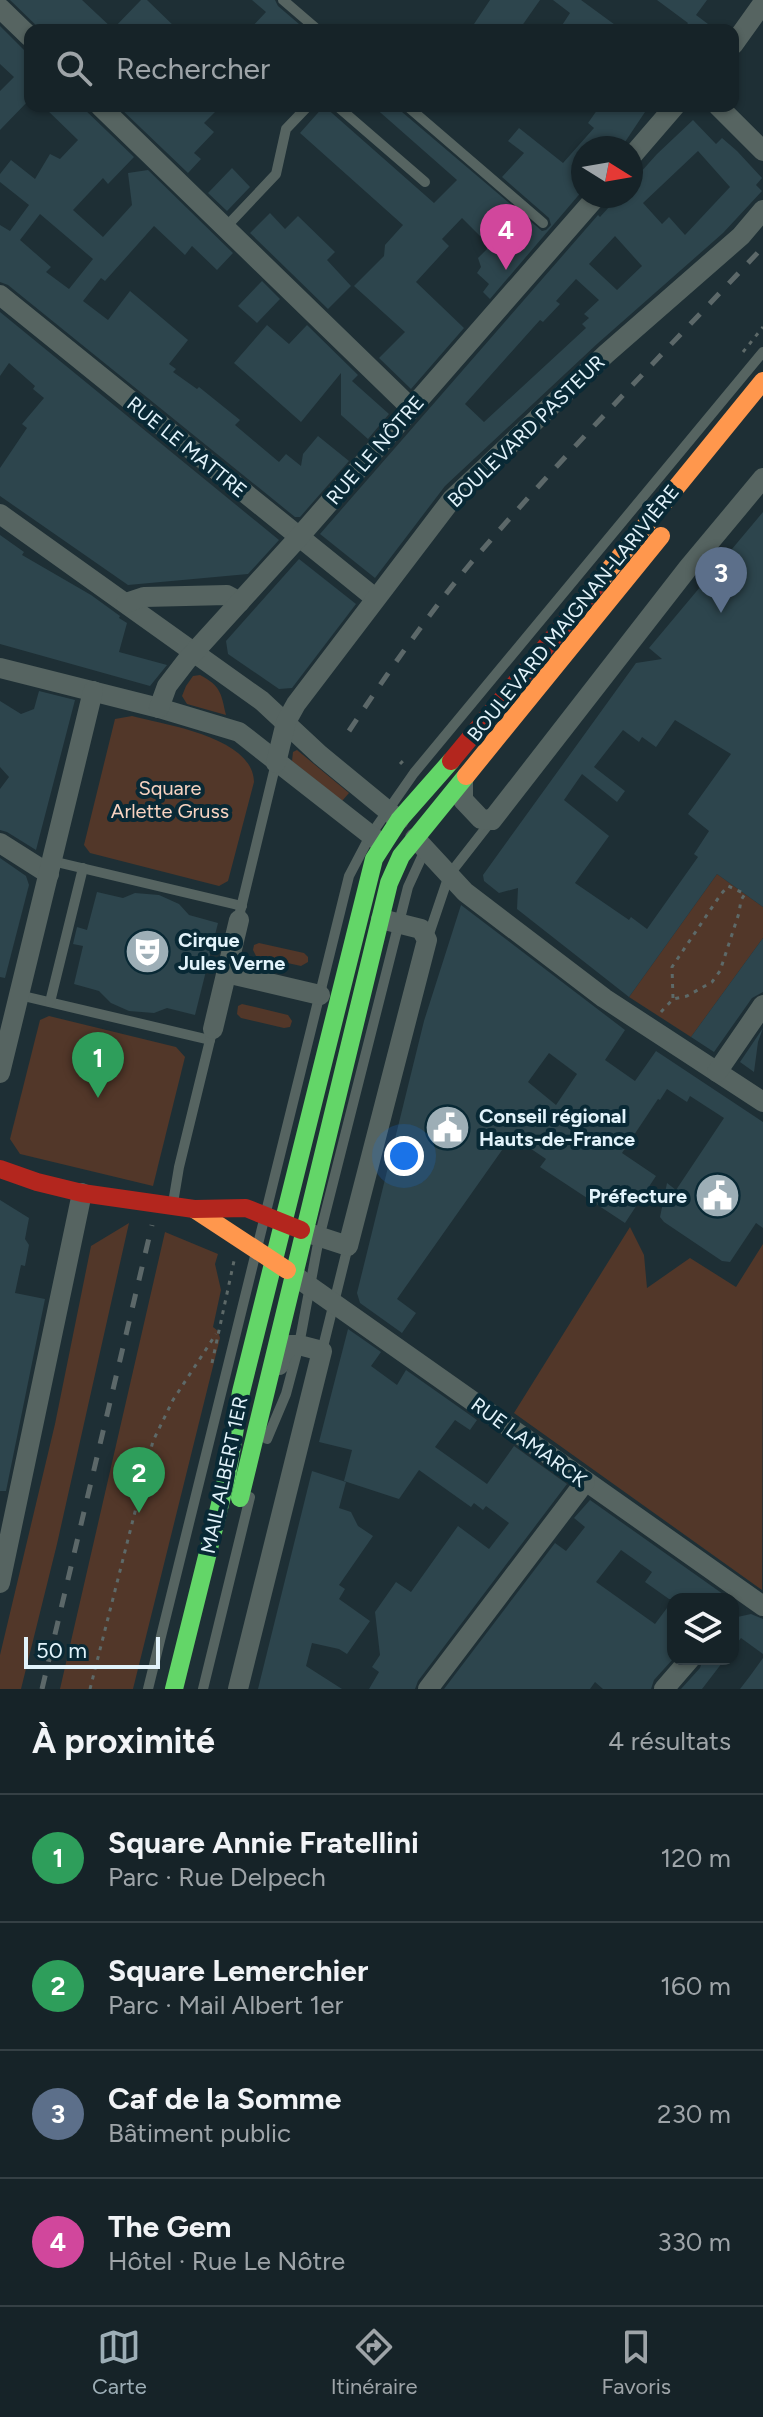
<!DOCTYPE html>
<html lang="fr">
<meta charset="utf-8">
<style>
:root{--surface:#162328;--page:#1f2b30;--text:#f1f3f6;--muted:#9ea4a8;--line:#354045;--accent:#9daeb6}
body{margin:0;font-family:Figtree,sans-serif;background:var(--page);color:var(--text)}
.controls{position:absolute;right:24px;bottom:24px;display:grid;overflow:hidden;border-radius:16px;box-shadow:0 2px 6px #0004}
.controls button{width:72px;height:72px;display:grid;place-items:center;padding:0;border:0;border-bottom:2px solid var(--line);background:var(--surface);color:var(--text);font:40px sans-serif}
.compass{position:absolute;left:571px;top:136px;width:72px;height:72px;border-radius:50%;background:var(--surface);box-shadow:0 2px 6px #0004;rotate:101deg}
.scale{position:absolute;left:24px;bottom:20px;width:136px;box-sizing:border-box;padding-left:8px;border:4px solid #e2f3fb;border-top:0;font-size:22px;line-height:28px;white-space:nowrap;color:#e2f3fb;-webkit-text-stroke:6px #092935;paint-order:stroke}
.you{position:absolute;left:404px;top:1156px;width:28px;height:28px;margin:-20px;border:6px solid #fff;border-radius:50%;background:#1a73e8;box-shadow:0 0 0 12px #1a73e833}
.badge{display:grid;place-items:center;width:52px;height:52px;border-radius:50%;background:var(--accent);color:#fff;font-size:26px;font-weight:700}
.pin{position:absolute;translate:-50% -66px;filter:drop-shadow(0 2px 4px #0008)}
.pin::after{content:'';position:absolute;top:42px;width:28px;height:24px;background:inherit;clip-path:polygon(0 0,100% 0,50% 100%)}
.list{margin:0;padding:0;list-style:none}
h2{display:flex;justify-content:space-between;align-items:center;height:104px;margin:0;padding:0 32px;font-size:34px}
h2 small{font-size:26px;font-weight:400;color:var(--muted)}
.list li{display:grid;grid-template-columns:52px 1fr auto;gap:24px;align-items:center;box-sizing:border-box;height:128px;padding:0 32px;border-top:2px solid var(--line)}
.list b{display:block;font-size:30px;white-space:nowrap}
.list p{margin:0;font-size:26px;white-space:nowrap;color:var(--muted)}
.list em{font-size:26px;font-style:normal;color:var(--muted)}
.icon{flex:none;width:44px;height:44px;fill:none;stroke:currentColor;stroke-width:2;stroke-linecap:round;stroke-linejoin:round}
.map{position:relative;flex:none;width:763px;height:1689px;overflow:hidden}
.search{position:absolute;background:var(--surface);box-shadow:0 2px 6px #0004;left:24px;right:24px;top:24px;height:88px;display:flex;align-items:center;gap:20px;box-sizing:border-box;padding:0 28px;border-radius:16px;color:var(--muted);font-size:30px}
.sheet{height:616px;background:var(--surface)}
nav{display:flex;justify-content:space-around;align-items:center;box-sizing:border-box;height:112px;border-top:2px solid var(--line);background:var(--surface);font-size:22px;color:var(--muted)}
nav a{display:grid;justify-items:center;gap:4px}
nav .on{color:var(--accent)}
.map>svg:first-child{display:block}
.green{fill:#523729}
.building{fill:#2d454d;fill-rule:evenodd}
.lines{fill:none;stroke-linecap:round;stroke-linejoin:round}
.path{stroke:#5d6968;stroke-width:3;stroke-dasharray:4 6;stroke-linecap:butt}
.lane{stroke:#566461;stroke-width:10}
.street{stroke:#566461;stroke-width:20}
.fast{stroke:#63d668;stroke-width:18}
.slow{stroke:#ff974d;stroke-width:18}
.jam{stroke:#b3261e;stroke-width:18}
.rail{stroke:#5c6869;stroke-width:5;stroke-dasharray:14 14;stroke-linecap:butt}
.labels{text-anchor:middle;stroke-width:8;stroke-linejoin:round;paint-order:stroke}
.street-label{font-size:20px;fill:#e2f3fb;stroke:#092935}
.park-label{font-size:20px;fill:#f7d3c1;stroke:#092935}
.poi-label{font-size:20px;font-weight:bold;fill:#e2f3fb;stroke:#092935;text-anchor:start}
</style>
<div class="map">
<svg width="763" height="1689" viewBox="0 0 763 1689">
<rect width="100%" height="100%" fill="#1e2f35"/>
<g class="green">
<path d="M200,675C221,686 221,693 226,715L187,704L182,696L186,686L193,676Z"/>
<path d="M132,716C166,725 253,737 254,782L228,881L219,886L90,853L84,845L115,719Z"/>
<polygon points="297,750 349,793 342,801 292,761 293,752"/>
<polygon points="717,874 763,907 763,938 691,1037 629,997"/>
<polygon points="259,943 304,953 308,957 308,962 301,966 256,956 253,950 254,945"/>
<polygon points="242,1004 288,1015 292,1021 290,1027 284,1028 241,1018 237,1014 238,1006"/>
<polygon points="49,1016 176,1047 185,1057 153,1186 20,1154 10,1139 40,1020"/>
<polygon points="129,1223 57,1544 21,1689 0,1689 0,1655 55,1424 91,1246"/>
<polygon points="630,1227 644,1255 647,1288 690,1258 736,1287 763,1244 762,1590 514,1413"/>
<polygon points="165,1232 218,1254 215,1264 221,1290 213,1327 218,1331 220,1338 133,1689 60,1689"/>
</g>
<g class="building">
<polygon points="10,0 82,0 113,29 141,0 147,0 178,30 41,30"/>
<polygon points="252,0 275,0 278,6 306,30 249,30 266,12"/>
<polygon points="490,0 540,0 519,30 470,30"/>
<polygon points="553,0 581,0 622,30 559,30 570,13"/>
<polygon points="657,0 707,0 696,15 716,30 683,30 688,23"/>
<polygon points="0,26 30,56 30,99 0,130 0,91 14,77 0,64"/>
<path d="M43,106H81L134,157L108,184L103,178L73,210L103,237L132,205L128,173L148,170L233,253L217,270L192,246L185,255L154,226L105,281L101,278L83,301L108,320L130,291L188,340L169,364L176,369L173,372L197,389L199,387L240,420L235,425L279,462L286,454L301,466L303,454L318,436L349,461L300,517H295L8,285L0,282V225L10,231L29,205L0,182V174L11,160L35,179L50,154L60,159L78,140ZM40,214L93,259L69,289L46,272L51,267L20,240Z"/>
<polygon points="221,106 204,123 214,132 194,153 201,159 188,173 119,107"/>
<polygon points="324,106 434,203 457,180 373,106 399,106 402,112 542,231 546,230 551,225 549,218 502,177 524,153 508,141 519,128 563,163 594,128 588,123 600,106 649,106 621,148 583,148 583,190 490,299 483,292 489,284 477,273 481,267 478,258 490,246 462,218 442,239 449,246 416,282 464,328 411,389 379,358 405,332 354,286 384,256 385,245 403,225 300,133"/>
<path d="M693,120L716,144L722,138L737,151L762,178L756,185L762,191L723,233L597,344L445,486L375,578L320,534L598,215L600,217L619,196H631V183L657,154ZM698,151L730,187L685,235L669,217L662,224L643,203ZM615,236L642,266L617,290L589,264ZM576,279L599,300L584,314L589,318L582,324L586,328L484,422L465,404L540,320L543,322L560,304L556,301Z"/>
<polygon points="232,168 250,187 227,211 208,193"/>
<polygon points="270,213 285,229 298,216 335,252 327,260 351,286 328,309 250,233"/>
<polygon points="262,281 280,299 257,323 238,306"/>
<polygon points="0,312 279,540 248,574 128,585 0,496 0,468 27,428 22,424 44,398 33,389 35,386 9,363 0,376"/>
<polygon points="267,325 289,344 307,325 358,375 352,381 389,414 368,439 341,415 341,373 301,422 234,363"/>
<path d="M763,512V907L717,874L629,997L517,909L518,888L499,893L484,881L483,875L636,663L662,659L649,648ZM675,720L731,754L688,814L709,831L694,854L698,857L647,929L631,917L629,920L575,883L609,836L564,800L582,774L617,802L625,791L594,767L623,730L639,742L642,737L656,747Z"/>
<polygon points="0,535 24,552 22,555 91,595 120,616 119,618 127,623 119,652 167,665 150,686 0,644"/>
<polygon points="299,559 356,604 292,688 279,689 228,654 226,641"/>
<polygon points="39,691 75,700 36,850 7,832 0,830 0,789 9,777 0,767 0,701 21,714 34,709"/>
<polygon points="0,858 26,876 29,885 5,978 0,977"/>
<polygon points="97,892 123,898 135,893 159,895 179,904 189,915 218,923 195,1015 167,1008 154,1013 129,1011 111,1003 99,991 74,984 83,946 73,944 77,927 87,930"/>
<path d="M461,905L625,1030L605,1060L635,1081L656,1051L763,1122V1228L756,1223L730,1262L722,1261L664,1222L660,1217L667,1183L676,1190L724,1118L690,1096L687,1102L667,1089L660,1100L658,1099L622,1153L656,1176L625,1223L540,1167L546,1159L512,1136L397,1299L416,1313L402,1333L360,1303L357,1293L424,1021ZM549,1053L577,1074L556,1105L528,1082Z"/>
<polygon points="763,938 763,992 752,998 714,1052 691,1037"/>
<polygon points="763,1028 758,1042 754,1072 740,1062"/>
<polygon points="0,1200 29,1218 25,1239 29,1245 25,1266 21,1265 15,1293 45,1299 6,1491 0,1491"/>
<polygon points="348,1329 381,1352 371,1366 397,1385 406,1370 477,1420 470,1430 455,1420 435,1447 487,1484 514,1446 567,1484 418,1681 415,1689 369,1689 379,1672 372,1667 380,1655 375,1612 396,1582 411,1592 458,1526 489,1549 509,1523 486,1506 483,1510 474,1503 471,1507 419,1470 399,1499 344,1481 352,1450 319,1442"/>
<polygon points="312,1471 346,1482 339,1508 351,1512 358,1526 373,1536 339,1585 345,1589 339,1599 370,1621 347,1654 339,1649 312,1643 306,1666 342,1689 258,1689"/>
<polygon points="590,1500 730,1599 669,1599 645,1582 652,1572 621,1550 596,1582 655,1624 673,1600 673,1659 654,1680 651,1689 603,1689 595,1682 590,1689 444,1689 555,1543 566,1551 585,1527 574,1518"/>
<polygon points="751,1614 763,1619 763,1654 741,1638 733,1648 733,1618"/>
<polygon points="763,1658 763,1689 740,1689 750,1676"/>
<polygon points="703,1659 725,1659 702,1689 681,1689 700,1668"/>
</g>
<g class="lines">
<g class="path">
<polyline points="743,352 763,327"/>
<polyline points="400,764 406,758"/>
<polyline points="661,1012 673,999 687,996 712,982 720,971 739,913 741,900 745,894 728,886 721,894 672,967 673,999"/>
<polyline points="212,1363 234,1261"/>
<polyline points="90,1689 153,1441 173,1400 216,1334"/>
</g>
<g class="lane">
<polyline points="283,0 318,30"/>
<polyline points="337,106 425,182"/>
<polyline points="407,106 543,223"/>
<polyline points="225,228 276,174 286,129 308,106"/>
<polyline points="52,861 242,906"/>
<polyline points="240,912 276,763"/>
<polyline points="427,940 449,875 492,820"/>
<polyline points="19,995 210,1040"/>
<polyline points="50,1002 83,868"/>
<polyline points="173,1203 179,1167 211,1036"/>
<polyline points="322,1351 348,1246"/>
<polyline points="267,1439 286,1394 299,1345 319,1238 408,887 425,850"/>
<polyline points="148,1689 349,876 370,836 414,773 763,352"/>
<polyline points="203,1689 250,1497"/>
</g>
<g class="street">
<polyline points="0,8 30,37"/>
<polyline points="733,45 763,3"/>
<polyline points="100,106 411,408"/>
<polyline points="718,106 763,151"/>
<polyline points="631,157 675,106"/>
<polyline points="0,295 375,598"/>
<polyline points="0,514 262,701 320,755 399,820"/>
<polyline points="126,603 144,597 227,595 240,602"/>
<polyline points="0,668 159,708 239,732 382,844"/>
<polyline points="159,708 167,686 187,660 299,537 597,196"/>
<polyline points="276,763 286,722 296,704 452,499 606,354 741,236 763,210"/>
<polyline points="463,782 463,800 481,819 492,820 688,568 763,478"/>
<polyline points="415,838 465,892 604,998 763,1102"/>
<polyline points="0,843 49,874"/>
<polyline points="226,973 320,995"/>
<polyline points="213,1029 239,920"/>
<polyline points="717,1072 763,1005"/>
<polyline points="0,1073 93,691"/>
<polyline points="305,1232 348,1246 427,940 421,929 381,919"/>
<polyline points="295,1276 763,1606"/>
<polyline points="0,1583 82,1193"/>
<polyline points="238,1689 322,1351 299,1345 290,1345 281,1356 279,1365"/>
<polyline points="428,1689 585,1482"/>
<polyline points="664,1689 690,1659"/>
</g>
<g class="fast">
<polyline points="240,1498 389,883 401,856 466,776"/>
<polyline points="174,1689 227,1476 241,1392 374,859 399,820 451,761"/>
</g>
<g class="slow">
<polyline points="596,586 763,381"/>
<polyline points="466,776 661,536"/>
<polyline points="194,1209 287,1270"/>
</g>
<g class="jam">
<polyline points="451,761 596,586"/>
<polyline points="0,1169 37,1182 82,1193 194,1209 246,1208 301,1230"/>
</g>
<g class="rail">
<path d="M349,731C387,674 426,617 470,564C563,455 665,352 763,247"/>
<polyline points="42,1689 152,1225"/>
</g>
</g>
<defs>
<symbol id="theatre-disc" viewBox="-11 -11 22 22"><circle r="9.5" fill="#9daeb6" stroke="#092935"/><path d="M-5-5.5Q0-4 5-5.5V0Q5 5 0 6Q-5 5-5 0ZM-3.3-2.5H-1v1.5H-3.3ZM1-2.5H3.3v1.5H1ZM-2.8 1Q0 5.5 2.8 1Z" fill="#fff"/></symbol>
<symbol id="civic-disc" viewBox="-11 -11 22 22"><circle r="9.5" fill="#9daeb6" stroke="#092935"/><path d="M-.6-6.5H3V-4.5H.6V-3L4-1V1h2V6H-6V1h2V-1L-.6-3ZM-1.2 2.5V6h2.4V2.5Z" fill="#fff"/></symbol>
</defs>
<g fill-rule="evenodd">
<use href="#theatre-disc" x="122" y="926" width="51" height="51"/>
<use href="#civic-disc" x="422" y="1102" width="51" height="51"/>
<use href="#civic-disc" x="692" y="1170" width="51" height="51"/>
</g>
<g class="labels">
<g class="street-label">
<text transform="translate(526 431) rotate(-44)" y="7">BOULEVARD PASTEUR</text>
<text transform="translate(187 447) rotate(39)" y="7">RUE LE MATTRE</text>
<text transform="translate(375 450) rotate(-49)" y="7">RUE LE NÔTRE</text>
<text transform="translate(573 613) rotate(-51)" y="7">BOULEVARD MAIGNAN-LARIVIÈRE</text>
<text transform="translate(529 1442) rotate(36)" y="7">RUE LAMARCK</text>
<text transform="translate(224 1475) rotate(-78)" y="7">MAIL ALBERT 1ER</text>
</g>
<g class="park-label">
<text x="170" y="795">Square<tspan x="170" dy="23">Arlette Gruss</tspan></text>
</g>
<g class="poi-label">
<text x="178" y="947">Cirque<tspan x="178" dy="23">Jules Verne</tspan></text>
<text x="479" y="1123">Conseil régional<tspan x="479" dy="23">Hauts-de-France</tspan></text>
<text x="687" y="1203" text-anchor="end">Préfecture</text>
</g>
</g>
</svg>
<div class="controls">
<button><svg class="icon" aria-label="layers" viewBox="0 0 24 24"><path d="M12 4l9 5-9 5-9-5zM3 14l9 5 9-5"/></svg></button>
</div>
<svg class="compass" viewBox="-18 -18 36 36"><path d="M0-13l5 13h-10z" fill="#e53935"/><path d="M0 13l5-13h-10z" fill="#9ea4a8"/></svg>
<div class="scale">50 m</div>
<div class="you"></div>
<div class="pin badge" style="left:98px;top:1098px;background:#2e9e5b">1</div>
<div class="pin badge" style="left:139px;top:1513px;background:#2e9e5b">2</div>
<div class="pin badge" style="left:721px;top:613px;background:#5c6f8a">3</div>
<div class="pin badge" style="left:506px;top:270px;background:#d1479c">4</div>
<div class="search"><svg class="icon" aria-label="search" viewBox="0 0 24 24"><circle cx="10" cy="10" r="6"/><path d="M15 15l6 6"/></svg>Rechercher</div>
</div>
<section class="sheet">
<h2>À proximité<small>4 résultats</small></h2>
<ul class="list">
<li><span class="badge" style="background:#2e9e5b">1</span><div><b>Square Annie Fratellini</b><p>Parc · Rue Delpech</p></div><em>120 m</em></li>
<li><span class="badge" style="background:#2e9e5b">2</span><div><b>Square Lemerchier</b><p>Parc · Mail Albert 1er</p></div><em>160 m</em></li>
<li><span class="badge" style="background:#5c6f8a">3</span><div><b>Caf de la Somme</b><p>Bâtiment public</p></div><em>230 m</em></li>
<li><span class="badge" style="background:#d1479c">4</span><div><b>The Gem</b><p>Hôtel · Rue Le Nôtre</p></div><em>330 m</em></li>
</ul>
</section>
<nav>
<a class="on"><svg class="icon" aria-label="map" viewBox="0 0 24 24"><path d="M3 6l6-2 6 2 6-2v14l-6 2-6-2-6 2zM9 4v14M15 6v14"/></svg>Carte</a>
<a><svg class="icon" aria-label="directions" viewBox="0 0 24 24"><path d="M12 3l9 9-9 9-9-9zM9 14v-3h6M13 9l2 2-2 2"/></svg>Itinéraire</a>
<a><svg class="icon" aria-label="saved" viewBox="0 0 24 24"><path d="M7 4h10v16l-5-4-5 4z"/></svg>Favoris</a>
</nav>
